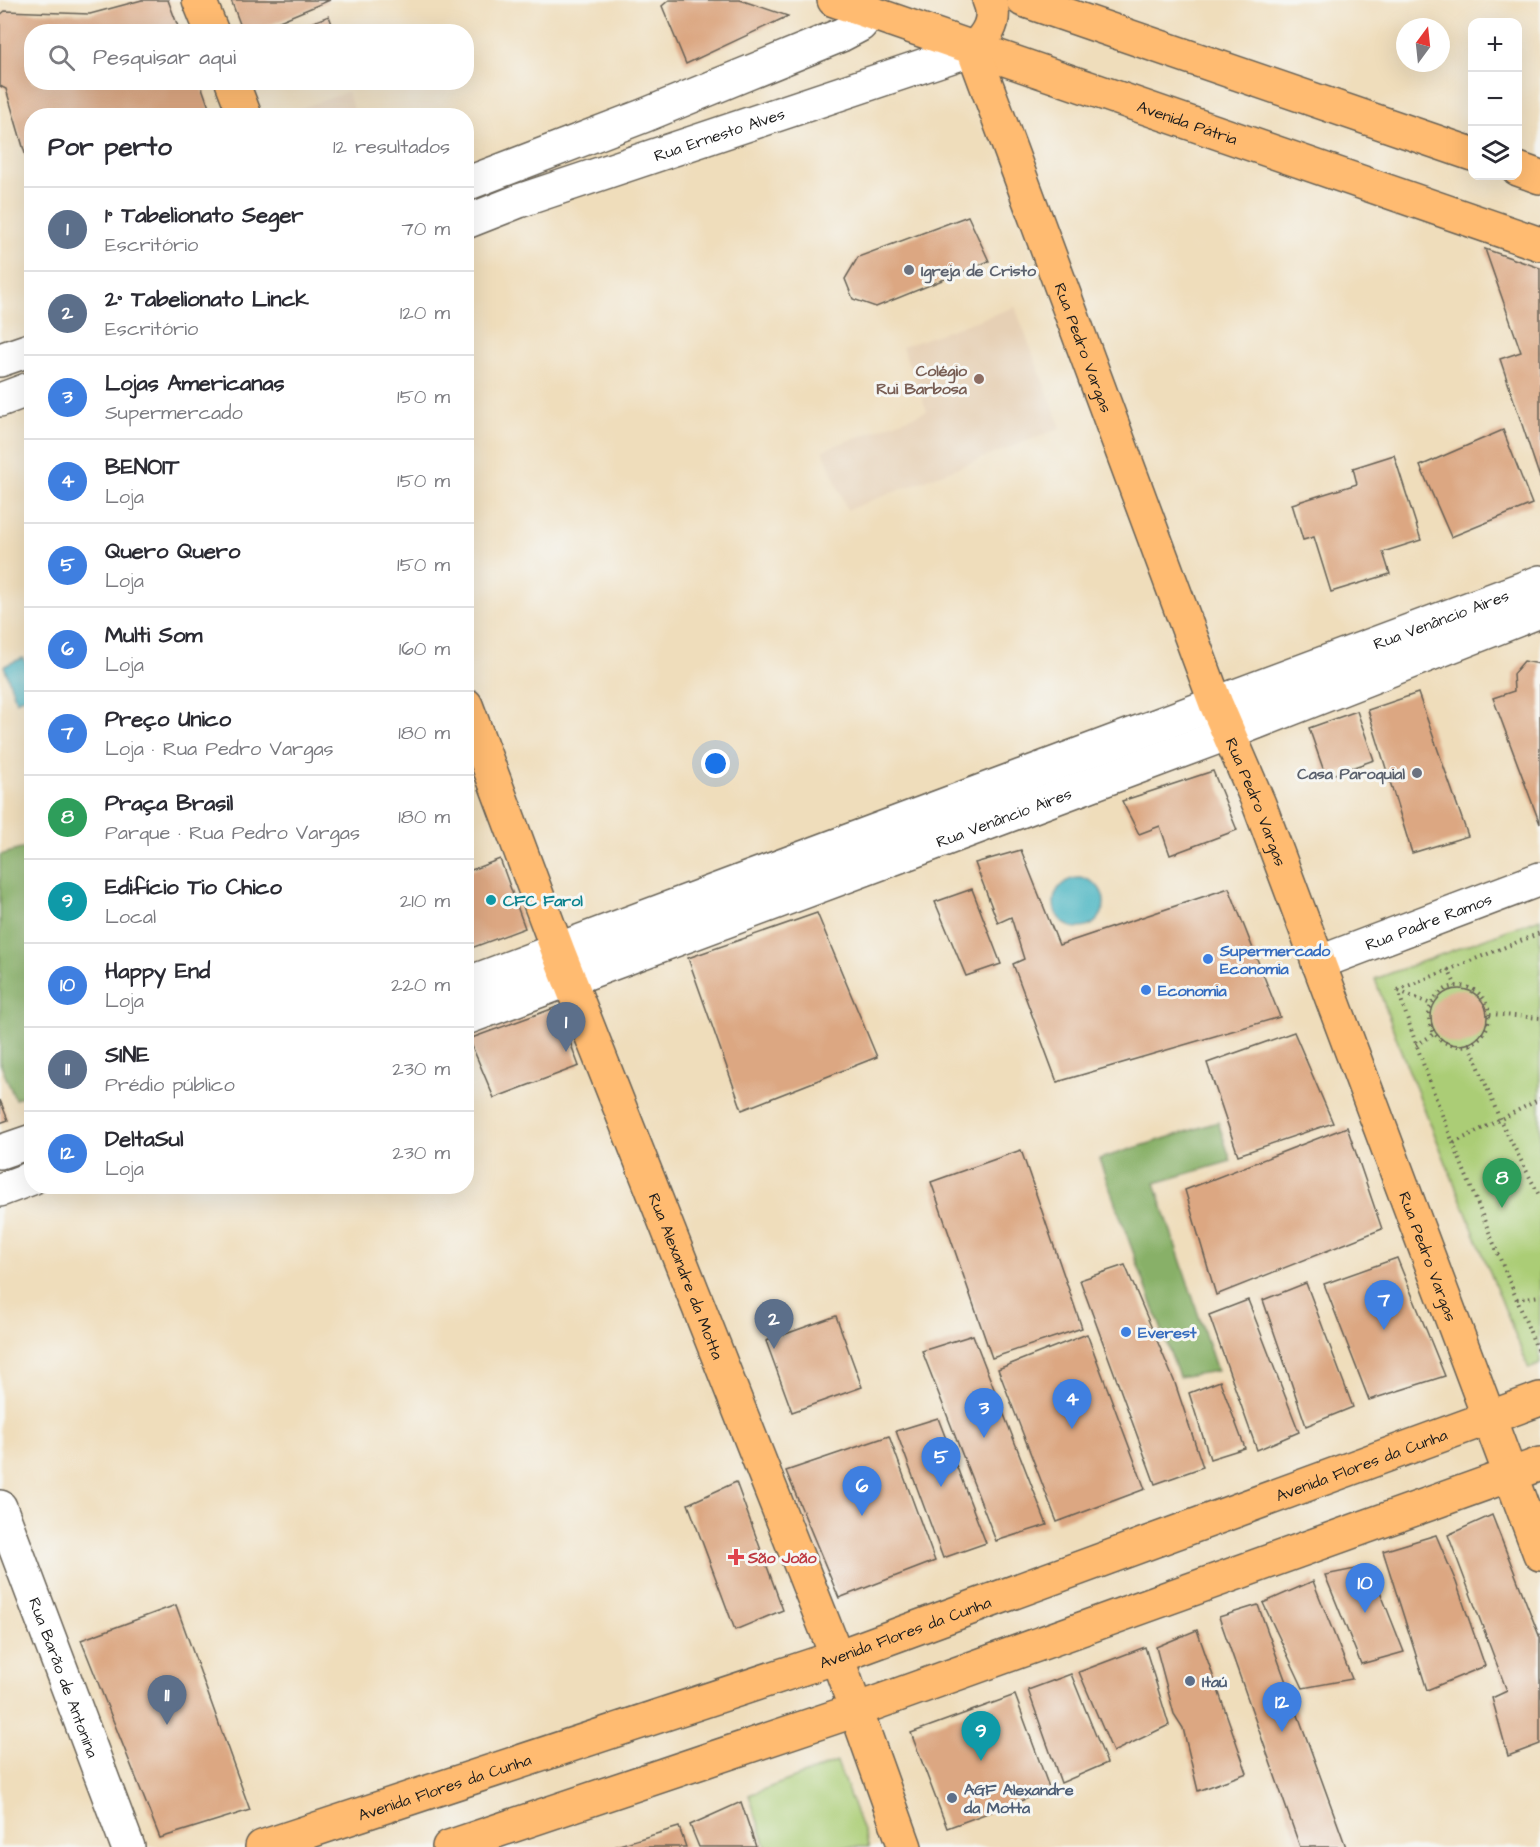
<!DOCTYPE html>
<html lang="pt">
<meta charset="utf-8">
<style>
:root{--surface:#fff;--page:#f2f2f3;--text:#2b2b33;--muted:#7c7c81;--line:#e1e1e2;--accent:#db2777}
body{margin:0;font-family:"Architects Daughter",sans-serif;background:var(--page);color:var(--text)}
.controls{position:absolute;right:18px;top:18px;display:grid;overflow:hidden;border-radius:12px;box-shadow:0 6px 24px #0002}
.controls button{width:54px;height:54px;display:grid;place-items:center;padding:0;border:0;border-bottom:2px solid var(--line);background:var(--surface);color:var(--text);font:30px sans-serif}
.compass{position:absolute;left:1396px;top:18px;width:54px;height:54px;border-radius:50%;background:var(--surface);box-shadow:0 6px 24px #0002;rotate:15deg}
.you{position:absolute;left:716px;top:764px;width:21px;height:21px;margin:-15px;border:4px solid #fff;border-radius:50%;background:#1a73e8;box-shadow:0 0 0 9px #1a73e833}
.badge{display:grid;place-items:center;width:39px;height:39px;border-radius:50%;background:var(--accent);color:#fff;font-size:20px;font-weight:700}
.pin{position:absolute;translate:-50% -50px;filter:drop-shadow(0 2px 3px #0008)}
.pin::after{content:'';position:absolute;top:32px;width:21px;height:18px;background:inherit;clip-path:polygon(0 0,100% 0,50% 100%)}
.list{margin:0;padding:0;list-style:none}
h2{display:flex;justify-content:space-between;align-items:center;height:78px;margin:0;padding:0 24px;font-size:26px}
h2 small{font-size:20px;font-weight:400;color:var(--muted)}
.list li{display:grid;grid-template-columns:39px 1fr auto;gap:18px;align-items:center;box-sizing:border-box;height:84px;padding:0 24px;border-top:2px solid var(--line)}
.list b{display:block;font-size:22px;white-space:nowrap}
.list p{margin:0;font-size:20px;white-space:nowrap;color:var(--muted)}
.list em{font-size:20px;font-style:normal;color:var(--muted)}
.icon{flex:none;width:33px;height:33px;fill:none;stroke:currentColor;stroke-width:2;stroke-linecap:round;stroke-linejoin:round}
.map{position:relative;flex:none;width:1540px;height:1847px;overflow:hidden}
.search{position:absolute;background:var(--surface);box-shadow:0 6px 24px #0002;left:24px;top:24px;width:450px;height:66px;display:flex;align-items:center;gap:15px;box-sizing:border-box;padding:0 21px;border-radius:24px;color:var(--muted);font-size:22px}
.panel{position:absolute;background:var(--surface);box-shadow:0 6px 24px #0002;left:24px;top:108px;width:450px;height:1086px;border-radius:24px}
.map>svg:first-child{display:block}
.built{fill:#e6d0b5}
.green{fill:#abcd76;stroke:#647449;stroke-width:1.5}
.forest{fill:#88b067;stroke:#526642;stroke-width:1.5}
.water{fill:#46b4c1;stroke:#31686e;stroke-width:1.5}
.building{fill:#dca782}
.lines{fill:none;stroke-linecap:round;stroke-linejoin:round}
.minor-casing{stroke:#666054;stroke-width:36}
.major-casing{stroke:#666054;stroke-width:36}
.path{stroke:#666054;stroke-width:4;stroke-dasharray:1.5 4.5;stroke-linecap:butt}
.minor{stroke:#fff;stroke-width:33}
.major{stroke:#ffbb71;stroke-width:33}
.worship-dot{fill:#6b7280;stroke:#f6f6f2;stroke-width:2}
.education-dot{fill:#8d6e63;stroke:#f6f6f2;stroke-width:2}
.culture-dot{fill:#0f9aa8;stroke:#f6f6f2;stroke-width:2}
.shop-dot{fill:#3f7fe0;stroke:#f6f6f2;stroke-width:2}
.health-dot{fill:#e0444e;stroke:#f6f6f2;stroke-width:2}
.service-dot{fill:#5c6f8a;stroke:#f6f6f2;stroke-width:2}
.labels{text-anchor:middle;stroke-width:6;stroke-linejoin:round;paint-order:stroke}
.street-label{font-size:16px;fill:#1c1c1c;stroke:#f6f6f2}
.worship-label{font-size:16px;font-weight:bold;fill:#5b616d;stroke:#f6f6f2;text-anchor:start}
.education-label{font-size:16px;font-weight:bold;fill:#785e54;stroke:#f6f6f2;text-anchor:end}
.culture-label{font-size:16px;font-weight:bold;fill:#0d838f;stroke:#f6f6f2;text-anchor:start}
.shop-label{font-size:16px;font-weight:bold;fill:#366cbe;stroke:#f6f6f2;text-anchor:start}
.health-label{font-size:16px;font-weight:bold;fill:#be3a42;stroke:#f6f6f2;text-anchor:start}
.service-label{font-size:16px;font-weight:bold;fill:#4e5e75;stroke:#f6f6f2;text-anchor:start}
</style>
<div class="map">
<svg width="1540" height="1847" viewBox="0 0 1540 1847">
<rect width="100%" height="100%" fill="#f6f6f2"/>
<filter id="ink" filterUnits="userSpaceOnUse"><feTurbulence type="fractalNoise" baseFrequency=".0167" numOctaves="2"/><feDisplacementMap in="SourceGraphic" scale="12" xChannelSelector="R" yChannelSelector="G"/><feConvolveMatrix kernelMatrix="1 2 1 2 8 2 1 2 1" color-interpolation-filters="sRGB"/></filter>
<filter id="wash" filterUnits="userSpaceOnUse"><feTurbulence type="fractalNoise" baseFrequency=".008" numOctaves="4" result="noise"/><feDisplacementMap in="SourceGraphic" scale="24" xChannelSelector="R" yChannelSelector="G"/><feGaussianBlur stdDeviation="1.35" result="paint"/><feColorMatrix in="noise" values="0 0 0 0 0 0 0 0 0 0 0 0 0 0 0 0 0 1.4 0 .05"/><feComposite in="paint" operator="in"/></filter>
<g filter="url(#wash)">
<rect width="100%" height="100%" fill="#efddbb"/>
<g class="built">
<polygon points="347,92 356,115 295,115 293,111"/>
<polygon points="1015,307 1061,428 847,510 823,450 927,411 902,347"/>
</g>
<g class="green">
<polygon points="1540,918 1540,1364 1529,1369 1401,1051 1375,979"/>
<polygon points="837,1762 869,1847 766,1847 749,1795"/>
</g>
<g class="forest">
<polygon points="31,846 31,1094 15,1099 0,1063 0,855"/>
<polygon points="1218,1122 1231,1161 1155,1183 1217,1371 1179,1377 1099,1159"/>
</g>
<g class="water">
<polygon points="23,658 31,673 31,694 16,701 4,666"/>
<circle cx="1079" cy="903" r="25"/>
</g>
<g id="blocks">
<g class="building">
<polygon points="142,0 168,0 180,32 32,32 32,82 200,82 212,116 32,116 31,174 6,89 0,86 0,15 5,11 90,14"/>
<polygon points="231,0 330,0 253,32 243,32"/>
<polygon points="669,0 740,0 788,16 686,64 662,6"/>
<polygon points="329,16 335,32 290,32 290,31"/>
<polygon points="968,216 989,261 876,307 853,299 845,279 858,257"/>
<polygon points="1485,249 1540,268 1540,478 1500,359 1521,352"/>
<polygon points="1503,430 1532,504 1451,537 1420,466"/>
<polygon points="1394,455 1421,540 1383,552 1390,574 1331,592 1314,537 1303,540 1292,504 1357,484 1353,468"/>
<polygon points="1524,661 1540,664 1540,824 1493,698 1514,691 1513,674"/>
<polygon points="1418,693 1468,836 1412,853 1368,710"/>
<polygon points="1357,711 1374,760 1326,777 1309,728"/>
<polygon points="1213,771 1237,830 1170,855 1160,826 1139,834 1122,801"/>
<polygon points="1021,850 1059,945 1229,888 1280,1017 1057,1082 1013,964 1024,959 1011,917 998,923 975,863"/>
<polygon points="500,859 525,928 466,950 466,872"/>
<polygon points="972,889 1001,964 966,976 935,902"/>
<polygon points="817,913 877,1057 742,1110 688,958"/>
<circle cx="1459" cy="1017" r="28"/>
<polygon points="557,1007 579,1066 494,1098 469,1039"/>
<polygon points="1294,1032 1333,1123 1238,1155 1207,1063"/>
<polygon points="0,1100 8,1120 0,1123"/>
<polygon points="1347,1127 1382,1229 1216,1295 1185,1190"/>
<polygon points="1021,1150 1082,1328 992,1358 931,1182"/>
<polygon points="1397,1258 1445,1376 1369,1400 1324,1284"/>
<polygon points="1125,1265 1175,1383 1203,1467 1155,1484 1080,1280"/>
<polygon points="1306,1283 1353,1407 1306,1426 1263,1300"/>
<polygon points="1248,1300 1299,1432 1257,1450 1209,1315"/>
<polygon points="836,1316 862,1387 792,1412 766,1341"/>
<polygon points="1087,1334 1145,1489 1057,1522 998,1369"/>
<polygon points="973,1335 1047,1525 996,1541 922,1351"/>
<polygon points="1220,1381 1245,1448 1210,1459 1189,1393"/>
<polygon points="938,1418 986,1543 943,1558 896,1431"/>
<polygon points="889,1436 935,1561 839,1598 786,1471"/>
<polygon points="736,1482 783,1610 735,1630 688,1504"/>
<polygon points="1492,1515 1540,1638 1540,1744 1508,1756 1492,1698 1507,1691 1448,1535"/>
<polygon points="1436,1535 1456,1582 1485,1666 1427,1690 1383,1551"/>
<polygon points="1370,1566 1404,1652 1361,1664 1325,1575"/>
<polygon points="1313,1581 1352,1679 1303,1688 1263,1603"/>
<polygon points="176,1605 250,1810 160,1838 81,1640"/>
<polygon points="1258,1605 1346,1847 1300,1847 1219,1617"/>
<polygon points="1197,1630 1247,1773 1198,1791 1183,1728 1174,1714 1156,1647"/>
<polygon points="1145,1647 1169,1725 1113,1752 1079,1672"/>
<polygon points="1071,1674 1107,1763 1061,1783 1028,1690"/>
<polygon points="1015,1695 1050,1790 947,1828 911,1733"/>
<polygon points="741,1802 756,1847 699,1847 690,1825"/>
<polygon points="679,1827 686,1847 616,1847 616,1846"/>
</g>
</g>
</g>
<g filter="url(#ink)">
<use href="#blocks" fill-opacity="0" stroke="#666054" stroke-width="1.5"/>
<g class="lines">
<defs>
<g id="minor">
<polyline points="466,184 643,116 841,35 860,25 870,13"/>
<path id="s1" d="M466,222L519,201L973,49"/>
<polyline points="0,360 32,349"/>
<polyline points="0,400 32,388"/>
<path id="s2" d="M1318,963L1540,879"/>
<path id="s3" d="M466,984L1540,582"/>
<path id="s4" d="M466,1018L1229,733L1540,611"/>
<polyline points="0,1152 32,1141"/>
<polyline points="0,1190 32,1178"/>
<path id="s5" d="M0,1507L128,1847"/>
</g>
<g id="major">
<polyline points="199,0 212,32"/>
<path id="s6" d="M834,0L1540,244"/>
<path id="s7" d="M989,0C998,20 987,36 973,49L1216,704L1259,804L1540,1554"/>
<polyline points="1023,0 1472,154"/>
<polyline points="232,82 245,116"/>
<polyline points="1518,169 1540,177"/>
<path id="s8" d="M466,705L558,951L837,1657L905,1847"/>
<path id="s9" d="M262,1847L837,1657L1540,1399"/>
<polyline points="449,1847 856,1710 1540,1464"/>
</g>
</defs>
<use href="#minor" class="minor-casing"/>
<use href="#major" class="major-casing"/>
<g class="path">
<polyline points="1448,969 1456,986"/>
<circle cx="1459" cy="1016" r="30"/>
<path d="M1398,990C1437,1112 1489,1230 1537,1349L1540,1348"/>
<polyline points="1398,990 1540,933"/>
<polyline points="1399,991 1431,1004"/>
<polyline points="1490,1014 1540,1018"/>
<polyline points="1416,1045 1434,1034"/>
<polyline points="1470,1045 1500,1120 1540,1197"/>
<polyline points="1454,1143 1540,1099"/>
<polyline points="1517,1299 1540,1296"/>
</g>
<use href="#minor" class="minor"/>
<use href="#major" class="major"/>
</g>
</g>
<g class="worship-dot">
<circle cx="909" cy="270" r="6"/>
<circle cx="1417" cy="773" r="6"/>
</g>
<circle class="education-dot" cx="979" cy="379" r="6"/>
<circle class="culture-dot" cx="491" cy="900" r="6"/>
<g class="shop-dot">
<circle cx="1208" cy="959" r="6"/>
<circle cx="1146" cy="990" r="6"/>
<circle cx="1126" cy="1332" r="6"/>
</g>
<path class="health-dot" d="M733 1548h6v6h6v6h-6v6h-6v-6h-6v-6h6z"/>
<g class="service-dot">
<circle cx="1190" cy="1681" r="6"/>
<circle cx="952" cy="1798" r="6"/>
</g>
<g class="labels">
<g class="street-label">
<text dy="6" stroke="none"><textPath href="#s6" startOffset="374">Avenida Pátria</textPath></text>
<text dy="6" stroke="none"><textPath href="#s1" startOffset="268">Rua Ernesto Alves</textPath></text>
<text dy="6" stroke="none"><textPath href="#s7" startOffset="374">Rua Pedro Vargas</textPath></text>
<text dy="6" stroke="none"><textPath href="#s3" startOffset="1041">Rua Venâncio Aires</textPath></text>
<text dy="6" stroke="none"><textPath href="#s7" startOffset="860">Rua Pedro Vargas</textPath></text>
<text dy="6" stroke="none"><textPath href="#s4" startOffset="574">Rua Venâncio Aires</textPath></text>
<text dy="6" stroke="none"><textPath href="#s2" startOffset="118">Rua Padre Ramos</textPath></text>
<text dy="6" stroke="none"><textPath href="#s7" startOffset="1346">Rua Pedro Vargas</textPath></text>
<text dy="6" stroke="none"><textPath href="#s8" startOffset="612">Rua Alexandre da Motta</textPath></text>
<text dy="6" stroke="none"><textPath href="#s9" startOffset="1164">Avenida Flores da Cunha</textPath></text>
<text dy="6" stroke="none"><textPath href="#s9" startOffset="678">Avenida Flores da Cunha</textPath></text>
<text dy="6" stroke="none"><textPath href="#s5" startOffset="182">Rua Barão de Antonina</textPath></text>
<text dy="6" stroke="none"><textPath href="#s9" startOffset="192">Avenida Flores da Cunha</textPath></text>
</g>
<g class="worship-label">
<text x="921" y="276">Igreja de Cristo</text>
<text x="1405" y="779" text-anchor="end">Casa Paroquial</text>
</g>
<g class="education-label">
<text x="967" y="376">Colégio<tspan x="967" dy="18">Rui Barbosa</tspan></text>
</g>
<g class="culture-label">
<text x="503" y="906">CFC Farol</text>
</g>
<g class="shop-label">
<text x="1220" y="956">Supermercado<tspan x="1220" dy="18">Economia</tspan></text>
<text x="1158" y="996">Economia</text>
<text x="1138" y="1338">Everest</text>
</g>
<g class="health-label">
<text x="748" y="1563">São João</text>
</g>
<g class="service-label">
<text x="1202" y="1687">Itaú</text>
<text x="964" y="1795">AGF Alexandre<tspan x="964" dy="18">da Motta</tspan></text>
</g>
</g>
</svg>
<div class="controls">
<button>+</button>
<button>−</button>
<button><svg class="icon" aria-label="layers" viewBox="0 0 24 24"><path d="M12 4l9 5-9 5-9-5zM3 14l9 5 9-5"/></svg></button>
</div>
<svg class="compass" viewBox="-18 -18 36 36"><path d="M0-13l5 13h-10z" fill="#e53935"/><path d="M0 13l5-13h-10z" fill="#7c7c81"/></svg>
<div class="you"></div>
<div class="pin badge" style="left:566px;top:1052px;background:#5c6f8a">1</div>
<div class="pin badge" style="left:774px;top:1349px;background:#5c6f8a">2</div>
<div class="pin badge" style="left:984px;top:1438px;background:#3f7fe0">3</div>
<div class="pin badge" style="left:1072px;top:1429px;background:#3f7fe0">4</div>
<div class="pin badge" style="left:941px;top:1487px;background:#3f7fe0">5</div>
<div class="pin badge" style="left:862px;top:1516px;background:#3f7fe0">6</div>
<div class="pin badge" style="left:1384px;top:1330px;background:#3f7fe0">7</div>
<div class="pin badge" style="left:1502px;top:1208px;background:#2e9e5b">8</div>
<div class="pin badge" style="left:981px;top:1761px;background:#0f9aa8">9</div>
<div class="pin badge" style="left:1365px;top:1613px;background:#3f7fe0">10</div>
<div class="pin badge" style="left:167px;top:1725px;background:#5c6f8a">11</div>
<div class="pin badge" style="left:1282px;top:1732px;background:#3f7fe0">12</div>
<div class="search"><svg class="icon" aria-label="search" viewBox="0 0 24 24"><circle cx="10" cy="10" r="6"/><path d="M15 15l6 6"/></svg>Pesquisar aqui</div>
<section class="panel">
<h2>Por perto<small>12 resultados</small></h2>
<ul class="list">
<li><span class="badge" style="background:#5c6f8a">1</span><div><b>1° Tabelionato Seger</b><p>Escritório</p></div><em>70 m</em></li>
<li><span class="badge" style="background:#5c6f8a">2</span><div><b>2° Tabelionato Linck</b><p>Escritório</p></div><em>120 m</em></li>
<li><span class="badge" style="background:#3f7fe0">3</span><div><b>Lojas Americanas</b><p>Supermercado</p></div><em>150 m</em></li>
<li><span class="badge" style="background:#3f7fe0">4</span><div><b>BENOIT</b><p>Loja</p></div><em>150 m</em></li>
<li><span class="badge" style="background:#3f7fe0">5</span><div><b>Quero Quero</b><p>Loja</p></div><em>150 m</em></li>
<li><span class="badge" style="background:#3f7fe0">6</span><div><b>Multi Som</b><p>Loja</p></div><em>160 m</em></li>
<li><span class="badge" style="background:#3f7fe0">7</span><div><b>Preço Unico</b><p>Loja · Rua Pedro Vargas</p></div><em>180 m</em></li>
<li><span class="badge" style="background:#2e9e5b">8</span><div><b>Praça Brasil</b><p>Parque · Rua Pedro Vargas</p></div><em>180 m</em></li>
<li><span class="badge" style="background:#0f9aa8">9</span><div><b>Edifício Tio Chico</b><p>Local</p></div><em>210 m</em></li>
<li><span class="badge" style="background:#3f7fe0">10</span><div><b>Happy End</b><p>Loja</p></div><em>220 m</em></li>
<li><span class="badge" style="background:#5c6f8a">11</span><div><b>SINE</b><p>Prédio público</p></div><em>230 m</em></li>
<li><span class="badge" style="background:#3f7fe0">12</span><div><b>DeltaSul</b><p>Loja</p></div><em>230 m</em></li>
</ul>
</section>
</div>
